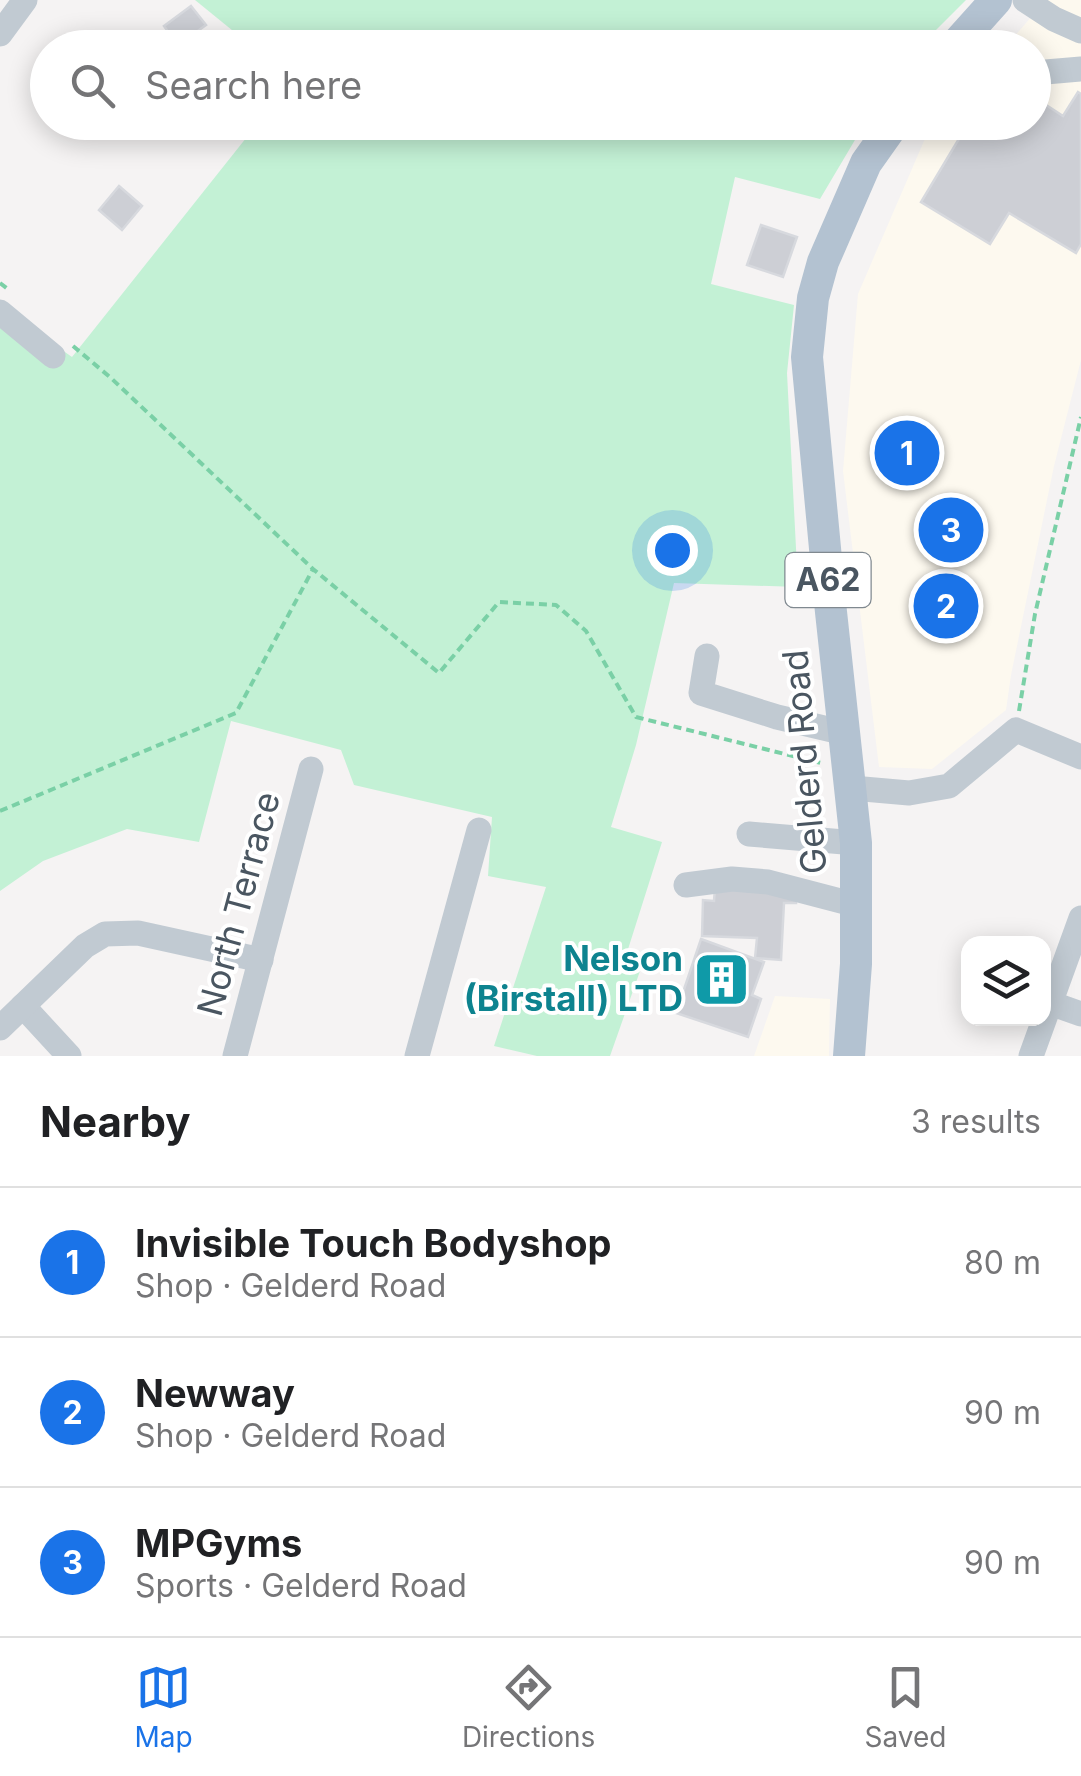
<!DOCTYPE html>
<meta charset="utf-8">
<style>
:root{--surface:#fff;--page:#f6f6f6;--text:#202124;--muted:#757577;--line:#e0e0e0;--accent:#1a73e8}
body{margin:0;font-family:Inter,sans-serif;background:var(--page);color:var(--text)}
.controls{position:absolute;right:30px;bottom:30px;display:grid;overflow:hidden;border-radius:20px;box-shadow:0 5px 25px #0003}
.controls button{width:90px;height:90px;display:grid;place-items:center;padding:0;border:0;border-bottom:2px solid var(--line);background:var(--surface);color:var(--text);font:50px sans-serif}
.you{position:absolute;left:672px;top:550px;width:35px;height:35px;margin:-25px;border:8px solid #fff;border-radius:50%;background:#1a73e8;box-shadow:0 0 0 15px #1a73e833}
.badge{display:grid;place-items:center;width:65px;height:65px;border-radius:50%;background:var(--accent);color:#fff;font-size:32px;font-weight:700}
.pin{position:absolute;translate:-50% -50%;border:5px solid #fff;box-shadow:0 2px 10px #0006}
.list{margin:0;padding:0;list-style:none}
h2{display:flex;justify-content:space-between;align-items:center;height:130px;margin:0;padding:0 40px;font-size:42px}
h2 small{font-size:32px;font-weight:400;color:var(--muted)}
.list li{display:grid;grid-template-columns:65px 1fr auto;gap:30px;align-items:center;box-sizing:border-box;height:150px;padding:0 40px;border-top:2px solid var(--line)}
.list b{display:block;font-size:38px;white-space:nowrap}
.list p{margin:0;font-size:32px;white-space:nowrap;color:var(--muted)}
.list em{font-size:32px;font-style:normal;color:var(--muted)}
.icon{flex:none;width:55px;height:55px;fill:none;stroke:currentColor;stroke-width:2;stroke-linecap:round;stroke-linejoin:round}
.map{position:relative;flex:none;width:1081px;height:1056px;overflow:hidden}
.search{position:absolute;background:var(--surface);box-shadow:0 5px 25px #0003;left:30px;right:30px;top:30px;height:110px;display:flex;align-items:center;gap:25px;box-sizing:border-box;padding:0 35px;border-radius:55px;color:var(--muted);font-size:38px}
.sheet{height:580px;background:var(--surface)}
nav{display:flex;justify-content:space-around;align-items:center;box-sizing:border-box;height:140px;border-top:2px solid var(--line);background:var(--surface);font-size:28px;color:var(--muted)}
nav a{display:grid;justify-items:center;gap:5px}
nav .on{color:var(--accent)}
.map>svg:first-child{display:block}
.commercial{fill:#fdf9ef}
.green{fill:#c3f1d5}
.building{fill:#cdcfd5;stroke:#d7d9de;stroke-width:2.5}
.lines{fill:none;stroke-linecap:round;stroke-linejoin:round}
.path{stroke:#7ad0a6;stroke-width:4;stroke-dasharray:8 5;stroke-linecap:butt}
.minor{stroke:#c1cad2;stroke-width:25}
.major{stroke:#b3c2d1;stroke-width:32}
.labels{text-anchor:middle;stroke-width:8;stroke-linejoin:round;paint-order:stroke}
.shield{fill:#fff;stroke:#808990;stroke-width:2.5}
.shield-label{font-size:32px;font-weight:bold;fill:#4a5661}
.street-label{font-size:35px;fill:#4a5661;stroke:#fff}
.culture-label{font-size:35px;font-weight:bold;fill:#0d838f;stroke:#fff;text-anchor:end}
</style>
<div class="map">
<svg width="1081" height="1056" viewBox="0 0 1081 1056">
<rect width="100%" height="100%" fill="#f5f3f3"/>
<g class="commercial">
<polygon points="1046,0 1081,0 1081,360 1054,466 1011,675 1006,710 932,769 879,767 843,471 858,294 924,141 940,123 1034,122 1034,48 1005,47"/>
<polygon points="775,996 830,999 829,1056 754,1056"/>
</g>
<g class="green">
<polygon points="195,0 966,0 919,47 254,48"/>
<polygon points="258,123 865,123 820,199 735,177 711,284 794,305 787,373 798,587 674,583 636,745 611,827 662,842 623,965 640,971 610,1056 537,1056 494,1046 546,887 488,876 492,817 354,785 341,750 231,721 199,842 127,829 43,861 0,891 0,306 72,357"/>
</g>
<g class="building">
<polygon points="191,6 206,25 181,43 184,48 149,48 169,33 164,26"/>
<polygon points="1078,92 1081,94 1081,244 1076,253 1009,213 990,244 921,202 969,122 1034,122 1034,97 1063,116"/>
<polygon points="119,186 142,206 122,230 99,210"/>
<polygon points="761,225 797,237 783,277 747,265"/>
<polygon points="715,888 796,892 796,903 784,903 781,960 755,958 757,938 702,936 703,900 714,901"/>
<polygon points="701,939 764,962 752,995 761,999 748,1037 676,1013"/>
</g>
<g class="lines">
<g class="path">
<polyline points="0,283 9,290"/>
<polyline points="73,346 111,378 313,569 439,673 499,602 556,605 586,631 636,717 821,763"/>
<polyline points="1019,711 1035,614 1081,417"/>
<polyline points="0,811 236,713 313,569"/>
</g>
<g class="minor">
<polyline points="1025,0 1054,19 1081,31"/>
<polyline points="0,34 25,0"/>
<polyline points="1034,73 1081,69"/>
<polyline points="0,312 53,356"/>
<polyline points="707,656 701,693 777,717 845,733"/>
<polyline points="852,788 909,793 949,786 1016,730 1081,757"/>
<polyline points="749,834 856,843"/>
<polyline points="686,885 732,879 768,882 856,905"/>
<polyline points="1050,1003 1081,1014"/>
<polyline points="23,1006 69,1056"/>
<polyline points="0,1028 85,946 105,934 138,933 261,960"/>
<polyline points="235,1056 311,769"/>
<polyline points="417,1056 479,830"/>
<polyline points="1031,1056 1081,918"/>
</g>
<g class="major">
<polyline points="953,48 996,0"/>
<polyline points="849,1056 856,964 856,843 831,612 807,357 813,298 823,262 866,163 895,122"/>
</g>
</g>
<defs>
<symbol id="building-square" viewBox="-11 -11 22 22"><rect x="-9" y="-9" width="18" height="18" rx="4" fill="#0f9aa8" stroke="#fff"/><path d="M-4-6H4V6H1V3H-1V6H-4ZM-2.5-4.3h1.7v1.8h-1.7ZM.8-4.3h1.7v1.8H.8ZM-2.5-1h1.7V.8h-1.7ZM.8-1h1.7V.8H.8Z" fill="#fff"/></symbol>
</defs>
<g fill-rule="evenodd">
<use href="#building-square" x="690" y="948" width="63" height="63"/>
</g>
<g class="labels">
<rect class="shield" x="785.5" y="553" width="85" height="54" rx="8"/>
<g class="shield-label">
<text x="828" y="591">A62</text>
</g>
<g class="street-label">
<text transform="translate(805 762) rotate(-95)" y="12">Gelderd Road</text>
<text transform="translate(239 904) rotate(-75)" y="12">North Terrace</text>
</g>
<g class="culture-label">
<text x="683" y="971">Nelson<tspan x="683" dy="40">(Birstall) LTD</tspan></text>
</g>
</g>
</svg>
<div class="controls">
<button><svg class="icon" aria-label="layers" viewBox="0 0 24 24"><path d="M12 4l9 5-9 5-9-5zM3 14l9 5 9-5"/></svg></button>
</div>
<div class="you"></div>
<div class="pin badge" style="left:907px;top:453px">1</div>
<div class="pin badge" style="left:946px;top:606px">2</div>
<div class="pin badge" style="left:951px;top:530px">3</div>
<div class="search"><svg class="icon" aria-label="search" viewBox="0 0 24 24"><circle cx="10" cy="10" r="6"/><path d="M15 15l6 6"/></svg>Search here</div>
</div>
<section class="sheet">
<h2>Nearby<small>3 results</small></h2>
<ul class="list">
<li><span class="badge">1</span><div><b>Invisible Touch Bodyshop</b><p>Shop · Gelderd Road</p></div><em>80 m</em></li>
<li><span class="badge">2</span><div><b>Newway</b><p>Shop · Gelderd Road</p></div><em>90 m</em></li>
<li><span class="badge">3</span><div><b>MPGyms</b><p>Sports · Gelderd Road</p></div><em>90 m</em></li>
</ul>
</section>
<nav>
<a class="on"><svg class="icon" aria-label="map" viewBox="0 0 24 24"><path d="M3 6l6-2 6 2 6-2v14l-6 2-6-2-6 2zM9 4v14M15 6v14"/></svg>Map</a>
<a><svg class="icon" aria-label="directions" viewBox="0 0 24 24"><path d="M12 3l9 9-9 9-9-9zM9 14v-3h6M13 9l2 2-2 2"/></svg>Directions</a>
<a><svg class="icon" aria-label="saved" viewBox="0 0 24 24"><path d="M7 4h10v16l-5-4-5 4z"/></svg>Saved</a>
</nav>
